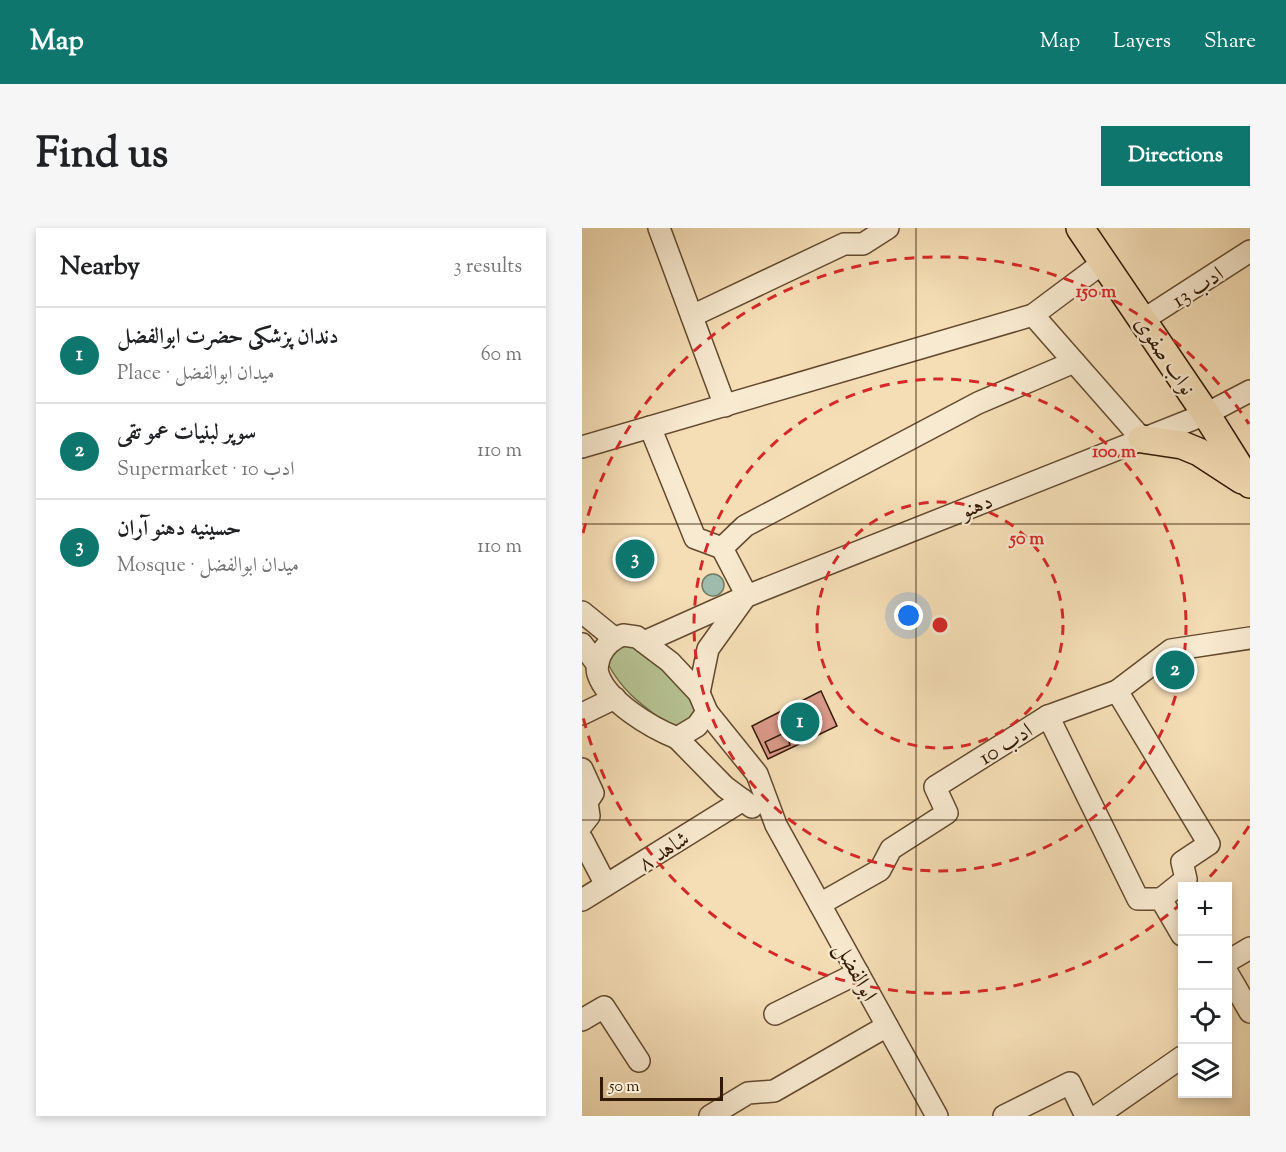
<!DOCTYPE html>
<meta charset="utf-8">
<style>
:root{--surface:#fff;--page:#f6f6f6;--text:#202124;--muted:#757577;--line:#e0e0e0;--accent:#0f766e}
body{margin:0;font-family:"Sorts Mill Goudy",Amiri,serif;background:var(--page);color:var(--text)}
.controls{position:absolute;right:18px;bottom:18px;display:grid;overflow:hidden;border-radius:0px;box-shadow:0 3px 9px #0003}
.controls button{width:54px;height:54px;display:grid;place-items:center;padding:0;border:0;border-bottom:2px solid var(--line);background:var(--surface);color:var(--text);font:30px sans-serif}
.scale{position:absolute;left:18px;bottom:15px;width:123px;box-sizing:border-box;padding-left:6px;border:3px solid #321902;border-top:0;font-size:16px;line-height:21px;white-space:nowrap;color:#321902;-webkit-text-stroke:4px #f8ead0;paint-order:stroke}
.you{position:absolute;left:327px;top:388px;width:21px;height:21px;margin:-15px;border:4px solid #fff;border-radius:50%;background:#1a73e8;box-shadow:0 0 0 9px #1a73e833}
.badge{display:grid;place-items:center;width:39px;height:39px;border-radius:50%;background:var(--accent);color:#fff;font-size:20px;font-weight:700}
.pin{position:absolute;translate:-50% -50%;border:3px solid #fff;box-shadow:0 2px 6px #0006}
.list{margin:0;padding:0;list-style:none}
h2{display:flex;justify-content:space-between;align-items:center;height:78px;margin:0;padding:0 24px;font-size:26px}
h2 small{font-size:20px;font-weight:400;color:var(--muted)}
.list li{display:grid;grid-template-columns:39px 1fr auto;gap:18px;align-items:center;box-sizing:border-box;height:96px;padding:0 24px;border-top:2px solid var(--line)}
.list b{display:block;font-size:22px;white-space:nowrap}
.list p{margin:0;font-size:20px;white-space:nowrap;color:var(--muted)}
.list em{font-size:20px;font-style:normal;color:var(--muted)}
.icon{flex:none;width:33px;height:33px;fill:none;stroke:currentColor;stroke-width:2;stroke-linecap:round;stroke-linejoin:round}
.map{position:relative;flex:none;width:668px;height:888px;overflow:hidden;border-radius:0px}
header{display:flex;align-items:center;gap:36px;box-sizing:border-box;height:84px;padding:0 30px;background:var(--accent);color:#fff}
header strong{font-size:28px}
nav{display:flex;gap:33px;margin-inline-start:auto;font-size:21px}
.intro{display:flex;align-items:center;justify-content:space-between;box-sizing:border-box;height:144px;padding:0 36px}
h1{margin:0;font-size:42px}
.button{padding:15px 27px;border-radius:0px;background:var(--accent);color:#fff;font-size:21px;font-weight:700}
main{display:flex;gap:36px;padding:0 36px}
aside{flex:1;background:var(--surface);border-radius:0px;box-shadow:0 3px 9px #0003}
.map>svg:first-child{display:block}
.green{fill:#b6c292;stroke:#746e4a;stroke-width:1.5}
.water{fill:#9dbcab;stroke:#727b67;stroke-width:1.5}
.building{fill:#dc9b8b;stroke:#321902;stroke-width:1.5}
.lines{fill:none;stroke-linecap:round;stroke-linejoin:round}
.minor-casing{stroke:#634a2f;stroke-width:24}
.major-casing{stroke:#321902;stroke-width:30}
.minor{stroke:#f8ead0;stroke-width:21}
.major{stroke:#f5deb6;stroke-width:27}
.grid{fill:none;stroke:#321902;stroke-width:1.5;stroke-opacity:0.55}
.ring{fill:none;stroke:#d62828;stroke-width:3;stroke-dasharray:10 8}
.labels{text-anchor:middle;stroke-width:4.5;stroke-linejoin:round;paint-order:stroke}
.street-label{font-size:22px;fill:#321902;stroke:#f8ead0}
.centre{fill:#d62828;stroke:#f8ead0;stroke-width:3}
.ring-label{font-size:18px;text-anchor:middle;font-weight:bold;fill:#d62828;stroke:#f8ead0;stroke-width:4.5;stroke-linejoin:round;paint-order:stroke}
</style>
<header>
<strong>Map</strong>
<nav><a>Map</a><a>Layers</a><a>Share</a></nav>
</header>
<div class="intro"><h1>Find us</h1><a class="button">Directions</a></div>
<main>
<aside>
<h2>Nearby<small>3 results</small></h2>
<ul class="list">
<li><span class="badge">1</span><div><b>دندان پزشکی حضرت ابوالفضل</b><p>Place · میدان ابوالفضل</p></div><em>60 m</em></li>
<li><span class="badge">2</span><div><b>سوپر لبنیات عمو تقی</b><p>Supermarket · ادب 10</p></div><em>110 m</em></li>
<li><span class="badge">3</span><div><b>حسینیه دهنو آران</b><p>Mosque · میدان ابوالفضل</p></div><em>110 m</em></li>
</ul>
</aside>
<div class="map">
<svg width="668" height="888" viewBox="0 0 668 888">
<rect width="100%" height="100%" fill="#f5deb6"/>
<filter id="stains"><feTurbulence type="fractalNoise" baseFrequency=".00333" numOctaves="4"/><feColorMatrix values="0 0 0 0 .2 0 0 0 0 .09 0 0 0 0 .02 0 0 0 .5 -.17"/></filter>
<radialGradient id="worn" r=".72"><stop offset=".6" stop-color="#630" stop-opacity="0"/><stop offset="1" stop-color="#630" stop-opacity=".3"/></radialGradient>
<path class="green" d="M43,413L100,453L117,481L106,496L88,498C62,478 42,466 26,436L30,425Z"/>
<circle class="water" cx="131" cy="357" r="11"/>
<g class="building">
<polygon points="239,463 255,498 186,531 170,498"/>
<polygon points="232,478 236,494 206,510 200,494"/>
<polygon points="204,504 208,517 188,525 183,514"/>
</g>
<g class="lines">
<defs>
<g id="minor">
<polyline points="77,0 143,178"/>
<polyline points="451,87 560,211"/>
<polyline points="110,88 262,16 281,16 306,0"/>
<polyline points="561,92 668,23"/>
<polyline points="68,199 113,310 140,320 165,368"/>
<polyline points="0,219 451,87 522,34"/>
<polyline points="140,320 163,298 396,175 492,134"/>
<polyline points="0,384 32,410"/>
<path d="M41,407L55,409L88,434L117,465L125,484L115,498L95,510C70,500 25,474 16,446C14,440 16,434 18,428C23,417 30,411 41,407Z"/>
<polyline points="62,414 165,368 624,186 668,163"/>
<polyline points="0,416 15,436"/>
<polyline points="535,463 627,616 600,634 604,651 579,671"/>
<polyline points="117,465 126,421 164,368"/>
<polyline points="125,484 175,546 194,597 355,888"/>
<polyline points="0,486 33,470"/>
<polyline points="466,488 556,671 579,671 600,707"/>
<polyline points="95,510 143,559 170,579"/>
<polyline points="0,541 11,565 5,574 7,588 0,597"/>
<polyline points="0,611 24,657"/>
<polyline points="0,672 161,572"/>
<polyline points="238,676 298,642 309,621 365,585 353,559 466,488 535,463 589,422 668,410"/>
<polyline points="646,733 668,720"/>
<polyline points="646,746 668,784"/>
<polyline points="193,786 276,745"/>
<polyline points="0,792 22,779 57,833"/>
<polyline points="128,888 166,865 192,863 305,798"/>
<polyline points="422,888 488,855 504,888"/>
<polyline points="515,888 600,829"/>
</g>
<g id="major">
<polyline points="498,0 624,186 668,256"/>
<polyline points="560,211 600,217 617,224 660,252"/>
</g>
</defs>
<use href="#minor" class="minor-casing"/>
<use href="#major" class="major-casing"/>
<use href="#minor" class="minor"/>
<use href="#major" class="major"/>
</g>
<path class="grid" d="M334,0V888M0,296H668M0,592H668"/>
<g class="ring">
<circle cx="358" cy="397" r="123"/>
<circle cx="358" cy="397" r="246"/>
<path d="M667 598A369 369 0 0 1 619 658M600 675A369 369 0 0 1 1 489M1 305A369 369 0 0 1 667 196"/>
</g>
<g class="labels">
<g class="street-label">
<text transform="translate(615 58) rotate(-33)" y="8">ادب 13</text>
<text transform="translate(584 127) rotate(56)" y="8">نواب صفوی</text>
<text transform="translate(394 277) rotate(-22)" y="8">دهنو</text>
<text transform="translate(423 515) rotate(-32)" y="8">ادب 10</text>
<text transform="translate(81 622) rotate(-32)" y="8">شاهد ۸</text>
<text transform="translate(275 743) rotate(61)" y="8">ابوالفضل</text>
</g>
</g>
<circle cx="358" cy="397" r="9" class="centre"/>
<g class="ring-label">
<text x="514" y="69">150 m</text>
<text x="532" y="229">100 m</text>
<text x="445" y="316">50 m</text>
</g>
<rect width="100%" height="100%" filter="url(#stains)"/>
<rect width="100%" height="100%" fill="url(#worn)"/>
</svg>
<div class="controls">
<button>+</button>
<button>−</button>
<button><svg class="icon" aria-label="locate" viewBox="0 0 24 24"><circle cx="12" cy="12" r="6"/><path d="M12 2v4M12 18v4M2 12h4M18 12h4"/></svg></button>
<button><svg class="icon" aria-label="layers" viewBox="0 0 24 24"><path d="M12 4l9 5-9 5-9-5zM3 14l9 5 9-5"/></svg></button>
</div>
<div class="scale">50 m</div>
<div class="you"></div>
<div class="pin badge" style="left:218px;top:494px">1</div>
<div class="pin badge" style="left:593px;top:442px">2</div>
<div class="pin badge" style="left:53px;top:331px">3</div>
</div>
</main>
